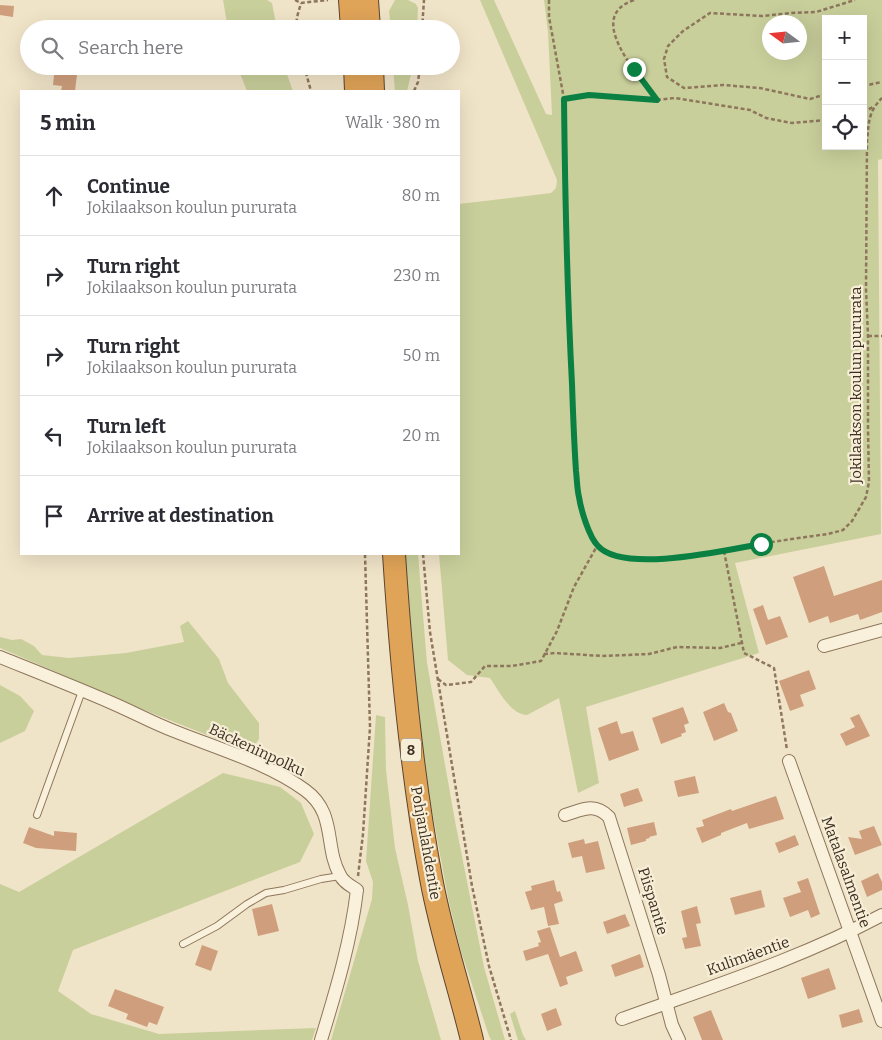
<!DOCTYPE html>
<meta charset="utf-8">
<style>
:root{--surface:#fff;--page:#f2f2f3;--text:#2b2b33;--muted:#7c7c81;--line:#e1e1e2}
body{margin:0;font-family:Bitter,serif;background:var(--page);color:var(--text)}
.controls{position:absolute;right:15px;top:15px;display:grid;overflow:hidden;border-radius:0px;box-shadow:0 5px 20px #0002}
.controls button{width:45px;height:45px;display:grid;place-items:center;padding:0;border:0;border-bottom:1px solid var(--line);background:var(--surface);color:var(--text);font:25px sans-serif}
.compass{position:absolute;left:762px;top:15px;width:45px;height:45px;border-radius:50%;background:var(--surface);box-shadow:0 5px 20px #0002;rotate:285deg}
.stop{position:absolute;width:15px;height:15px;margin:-11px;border:4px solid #0b8043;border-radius:50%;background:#fff}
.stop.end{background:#0b8043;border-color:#fff;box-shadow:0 1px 5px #0008}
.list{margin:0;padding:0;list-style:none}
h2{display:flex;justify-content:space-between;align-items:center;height:65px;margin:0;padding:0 20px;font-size:21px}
h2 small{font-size:16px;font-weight:400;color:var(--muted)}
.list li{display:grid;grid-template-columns:32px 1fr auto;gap:15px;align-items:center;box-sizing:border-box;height:80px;padding:0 20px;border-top:1px solid var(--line)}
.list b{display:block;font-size:19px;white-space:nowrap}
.list p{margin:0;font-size:16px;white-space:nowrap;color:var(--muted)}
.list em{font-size:16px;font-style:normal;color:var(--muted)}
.icon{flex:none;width:28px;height:28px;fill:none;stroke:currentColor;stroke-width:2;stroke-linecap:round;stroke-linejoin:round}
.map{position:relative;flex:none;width:882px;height:1040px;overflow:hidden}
.search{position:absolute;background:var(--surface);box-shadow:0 5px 20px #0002;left:20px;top:20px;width:440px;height:55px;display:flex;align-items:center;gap:12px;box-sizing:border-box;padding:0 18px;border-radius:28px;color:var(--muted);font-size:19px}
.panel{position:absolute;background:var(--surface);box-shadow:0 5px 20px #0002;left:20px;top:90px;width:440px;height:465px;border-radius:0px}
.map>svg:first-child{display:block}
.green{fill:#c9cf9b;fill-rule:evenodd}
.building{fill:#cf9f7d}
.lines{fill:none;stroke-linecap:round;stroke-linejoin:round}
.lane-casing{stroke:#8d765c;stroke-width:8}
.street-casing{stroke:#8d765c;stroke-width:14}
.highway-casing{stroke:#5b4430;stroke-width:24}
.path{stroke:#8d765c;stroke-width:2.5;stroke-dasharray:4 2.5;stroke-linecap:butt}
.lane{stroke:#faf1dc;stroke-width:6}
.street{stroke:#faf1dc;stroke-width:12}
.highway{stroke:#e0a458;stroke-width:22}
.route{stroke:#0b8043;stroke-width:6}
.labels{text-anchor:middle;stroke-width:4.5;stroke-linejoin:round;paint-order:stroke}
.shield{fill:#f7eed8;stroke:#756857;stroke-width:1}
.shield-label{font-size:14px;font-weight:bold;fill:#3d2e20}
.street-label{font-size:15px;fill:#3d2e20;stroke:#f7eed8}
</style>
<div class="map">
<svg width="882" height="1040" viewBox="0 0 882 1040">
<rect width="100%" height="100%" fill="#f0e4c8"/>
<g class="green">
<polygon points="223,0 267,0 272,3 277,29 228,29"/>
<polygon points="395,0 408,0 416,4 418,8 417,29 391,29 389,11"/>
<path d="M480,0H494L546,114L552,115L548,32L544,0H882V159L878,160L881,534L735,563L759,653L586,707L599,783L578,793L559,698L527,715C510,714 499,691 490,678L467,675L448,660L439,554H459V204L551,193L556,188L557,180ZM826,19H863V146H826ZM770,22H800V52H770Z"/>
<polygon points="237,66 284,66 293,91 247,91"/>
<polygon points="393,66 413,66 407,91 395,91"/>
<polygon points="404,554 418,554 427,663 455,821 484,967 505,1040 491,1040 489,1036 460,948 448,898 423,761 412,659"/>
<polygon points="188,621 219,659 228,683 259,723 259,739 250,752 144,710 0,648 0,637 12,640 21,639 34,646 42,655 69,658 126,653 184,642 180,626"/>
<polygon points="0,685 20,696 34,711 25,731 0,743"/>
<polygon points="376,715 385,717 386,770 395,848 408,905 418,961 441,1040 331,1040 372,899 373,882 366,861"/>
<polygon points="223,773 280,787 301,803 314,834 300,862 73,950 58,991 91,1014 159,1034 316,1028 312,1040 0,1040 0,884 19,892"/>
<polygon points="515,1011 523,1035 526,1040 518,1040 510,1014"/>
</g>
<g class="building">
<polygon points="0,5 14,6 13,17 0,15"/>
<polygon points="55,66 78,66 75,91 61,91 62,86 53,85"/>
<polygon points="824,566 834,596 882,580 882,612 860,620 858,614 830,623 828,616 809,623 793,577"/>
<polygon points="763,605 768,620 780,616 788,637 766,645 753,609"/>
<polygon points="809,670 816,689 800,695 804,706 790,711 779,681"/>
<polygon points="724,703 728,712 731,713 738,731 714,741 703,712"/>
<polygon points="683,707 689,723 684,725 686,732 681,734 682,736 661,744 652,718"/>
<polygon points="859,714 870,736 846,746 840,734 855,727 850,718"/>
<polygon points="617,721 621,734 633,731 639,750 609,761 598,728"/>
<polygon points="695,776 699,793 678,797 674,781"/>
<polygon points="638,788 643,801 624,807 620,794"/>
<polygon points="776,796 784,819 749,829 747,823 721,833 721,835 702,843 696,828 704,826 702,820 731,809 732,811"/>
<polygon points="654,822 657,835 649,837 650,838 646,839 646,841 631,845 627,828"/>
<polygon points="874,826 882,845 855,855 848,837 862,839 859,831"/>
<polygon points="29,827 54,836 54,831 77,833 76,851 36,848 23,843"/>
<polygon points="795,835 799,845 779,853 775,843"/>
<polygon points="584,839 585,844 598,841 605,869 586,873 582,856 572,858 568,843"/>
<polygon points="878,873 882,882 882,890 867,897 861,881"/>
<polygon points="808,878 820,914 811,918 808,910 790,917 783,898 801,892 797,882"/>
<polygon points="554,880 557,892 560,891 563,901 554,904 559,924 548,926 544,907 531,910 525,892 532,890 531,886"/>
<polygon points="761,890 765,907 735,915 730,898"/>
<polygon points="272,904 279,931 258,936 252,909"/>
<polygon points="697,906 701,923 696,924 701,946 685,949 682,938 687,937 681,911"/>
<polygon points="625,914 630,926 607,934 603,922"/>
<polygon points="550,927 560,957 576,951 583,971 566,977 568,984 560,987 548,954 526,961 523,951 539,946 538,943 541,942 537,931"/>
<polygon points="202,945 218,951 211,971 195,965"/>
<polygon points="640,954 644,967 615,977 611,965"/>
<polygon points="829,968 836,989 808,999 801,978"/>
<polygon points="115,989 164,1007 157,1025 149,1022 147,1027 126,1019 128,1014 108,1006"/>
<polygon points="556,1008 562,1025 547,1031 541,1014"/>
<polygon points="859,1009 863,1022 842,1028 839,1015"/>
<polygon points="711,1010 723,1040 702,1040 693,1017"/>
</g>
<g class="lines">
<defs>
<g id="lane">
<polyline points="37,815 82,691"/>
<polyline points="183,944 217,926 247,904 266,893 284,890 321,879 340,876"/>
</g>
<g id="street">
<polyline points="824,646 882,630"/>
<path d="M0,657C37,672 75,687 112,703C133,712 153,723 174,731C216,748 268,763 305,790C337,813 324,847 340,875C343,882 351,886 357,890C351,941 336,991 321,1040"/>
<polyline points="789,761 882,1021"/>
<path d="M565,815C582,810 594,802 609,817L659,975L672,1025L679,1040"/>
<path d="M622,1019C710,987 800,959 882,915"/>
</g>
<g id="highway">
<polyline points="350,0 352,29"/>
<polyline points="367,0 369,29"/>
<polyline points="355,66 356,91"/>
<polyline points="372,66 373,91"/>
<path d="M394,554C401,662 411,771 431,878C441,933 459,986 472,1040"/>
</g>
</defs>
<use href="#lane" class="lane-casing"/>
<use href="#street" class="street-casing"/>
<use href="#highway" class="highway-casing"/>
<g class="path">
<polyline points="295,0 301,3 328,0"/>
<polyline points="549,0 549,17 564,99"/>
<path d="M634,0C583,17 640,76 657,100L589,95L564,99C565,194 567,288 572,382C574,419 573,458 578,495C581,512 592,546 608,553C647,570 720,550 761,544C783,540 806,537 828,534L843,530L852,521L866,497L869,482L868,428V336L866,289L867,141C869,122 868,112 882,98"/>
<polyline points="296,29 297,17 301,3"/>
<polyline points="422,29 424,0"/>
<polyline points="304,66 311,91"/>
<polyline points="863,86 882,82"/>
<polyline points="414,91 418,82 420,66"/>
<polyline points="826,94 810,99 760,88 723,85 684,88 667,77 664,59 668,46 683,31 710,13 762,16 792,13 816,12 855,0"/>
<polyline points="657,100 675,98 750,110 766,118 792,123 826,120"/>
<polyline points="863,112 873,107"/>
<polyline points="868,336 882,336"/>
<polyline points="724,551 744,653 774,668 787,750"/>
<polyline points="423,554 430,632 472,886 489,966 511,1040"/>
<polyline points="544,654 555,653 602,656 649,654 677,647 720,648 741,643"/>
<polyline points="438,679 446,685 471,682 485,666 512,666 541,661 557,631 574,587 597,546"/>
<polyline points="358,876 363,834 370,727 365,554"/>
</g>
<use href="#lane" class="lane"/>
<use href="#street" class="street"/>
<use href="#highway" class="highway"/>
</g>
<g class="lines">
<path class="route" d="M634,69L657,100L589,95L564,99C565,194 567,289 572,384C573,413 574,442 576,471C577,479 577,489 579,497C581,510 589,537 598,546C623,574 727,550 761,544"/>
</g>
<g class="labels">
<rect class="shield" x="401" y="738.5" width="20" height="23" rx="4"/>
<g class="shield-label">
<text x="411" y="755">8</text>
</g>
<g class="street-label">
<text transform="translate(856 385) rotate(-90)" y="5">Jokilaakson koulun pururata</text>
<text transform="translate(257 750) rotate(25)" y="5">Bäckeninpolku</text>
<text transform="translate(426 843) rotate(80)" y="5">Pohjanlahdentie</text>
<text transform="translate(846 872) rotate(70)" y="5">Matalasalmentie</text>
<text transform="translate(653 901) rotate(73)" y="5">Piispantie</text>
<text transform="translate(748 956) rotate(-20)" y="5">Kulimäentie</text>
</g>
</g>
</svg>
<div class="controls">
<button>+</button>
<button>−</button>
<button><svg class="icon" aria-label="locate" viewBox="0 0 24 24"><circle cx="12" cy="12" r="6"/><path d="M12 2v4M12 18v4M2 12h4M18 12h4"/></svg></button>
</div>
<svg class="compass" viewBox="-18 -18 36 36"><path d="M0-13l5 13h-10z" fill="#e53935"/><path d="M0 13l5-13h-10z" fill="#7c7c81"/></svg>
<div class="stop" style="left:761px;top:544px"></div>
<div class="stop end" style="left:634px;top:69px"></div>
<div class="search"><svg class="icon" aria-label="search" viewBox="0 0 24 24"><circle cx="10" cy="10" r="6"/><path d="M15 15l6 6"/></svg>Search here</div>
<section class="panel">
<h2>5 min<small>Walk · 380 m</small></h2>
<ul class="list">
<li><svg class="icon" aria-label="ahead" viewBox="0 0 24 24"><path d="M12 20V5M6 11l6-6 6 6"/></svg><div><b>Continue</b><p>Jokilaakson koulun pururata</p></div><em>80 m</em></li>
<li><svg class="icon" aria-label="right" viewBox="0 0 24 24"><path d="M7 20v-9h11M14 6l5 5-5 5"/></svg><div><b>Turn right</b><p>Jokilaakson koulun pururata</p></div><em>230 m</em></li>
<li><svg class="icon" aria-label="right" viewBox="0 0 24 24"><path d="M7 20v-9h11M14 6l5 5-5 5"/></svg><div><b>Turn right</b><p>Jokilaakson koulun pururata</p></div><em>50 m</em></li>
<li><svg class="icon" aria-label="left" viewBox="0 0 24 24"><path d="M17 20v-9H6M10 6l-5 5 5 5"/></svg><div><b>Turn left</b><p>Jokilaakson koulun pururata</p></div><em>20 m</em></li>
<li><svg class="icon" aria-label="arrive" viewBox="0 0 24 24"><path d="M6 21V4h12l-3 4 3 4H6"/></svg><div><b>Arrive at destination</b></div></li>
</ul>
</section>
</div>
